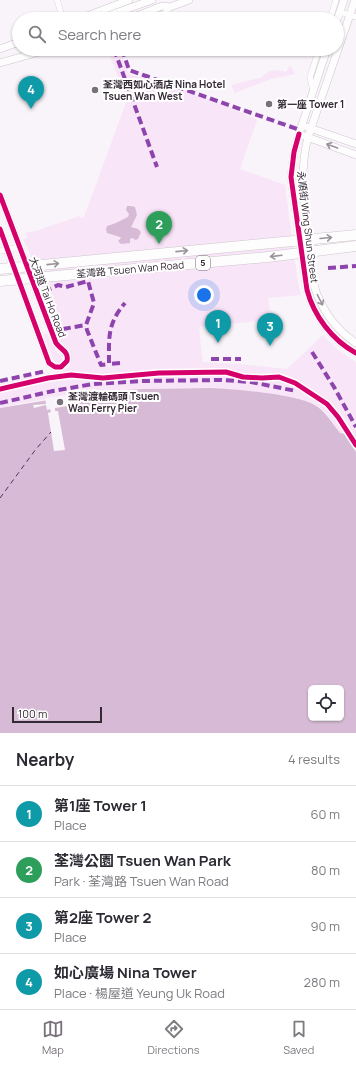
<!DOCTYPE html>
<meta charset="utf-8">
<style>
:root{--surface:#fff;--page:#f7f7f7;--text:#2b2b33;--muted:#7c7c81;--line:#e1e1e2;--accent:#797179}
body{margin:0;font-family:Manrope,"Noto Sans TC",sans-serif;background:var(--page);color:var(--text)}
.controls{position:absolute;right:12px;bottom:12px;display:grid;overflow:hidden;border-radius:6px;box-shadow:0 1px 3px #0004}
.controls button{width:36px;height:36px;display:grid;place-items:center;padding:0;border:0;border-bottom:1px solid var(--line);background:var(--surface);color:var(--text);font:20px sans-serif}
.scale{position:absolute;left:12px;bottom:10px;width:90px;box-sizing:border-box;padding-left:4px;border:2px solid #342a34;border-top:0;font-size:11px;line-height:14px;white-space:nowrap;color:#342a34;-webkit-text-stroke:3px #fff;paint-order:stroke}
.you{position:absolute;left:204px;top:295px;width:14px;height:14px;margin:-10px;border:3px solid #fff;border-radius:50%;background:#1a73e8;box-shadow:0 0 0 6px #1a73e833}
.badge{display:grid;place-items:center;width:26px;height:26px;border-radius:50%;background:var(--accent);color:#fff;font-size:13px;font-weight:700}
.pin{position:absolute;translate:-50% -33px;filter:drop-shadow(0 1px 2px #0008)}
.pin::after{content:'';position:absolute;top:21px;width:14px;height:12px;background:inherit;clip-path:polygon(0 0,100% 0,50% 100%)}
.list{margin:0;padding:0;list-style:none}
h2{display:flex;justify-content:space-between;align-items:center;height:52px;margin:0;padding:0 16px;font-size:17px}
h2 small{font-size:13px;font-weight:400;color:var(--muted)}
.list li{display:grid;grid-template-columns:26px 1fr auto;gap:12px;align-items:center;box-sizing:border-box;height:56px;padding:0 16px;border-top:1px solid var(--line)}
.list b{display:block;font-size:15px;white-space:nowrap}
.list p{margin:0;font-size:13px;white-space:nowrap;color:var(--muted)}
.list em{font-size:13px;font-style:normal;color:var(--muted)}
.icon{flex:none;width:22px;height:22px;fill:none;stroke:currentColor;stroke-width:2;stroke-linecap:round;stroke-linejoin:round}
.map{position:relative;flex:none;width:356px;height:733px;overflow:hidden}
.search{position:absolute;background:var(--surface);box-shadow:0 1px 3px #0004;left:12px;right:12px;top:12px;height:44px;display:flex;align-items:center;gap:10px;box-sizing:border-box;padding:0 14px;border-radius:22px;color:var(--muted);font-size:15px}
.sheet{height:276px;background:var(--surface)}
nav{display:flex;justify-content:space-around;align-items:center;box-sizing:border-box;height:56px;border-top:1px solid var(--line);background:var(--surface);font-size:11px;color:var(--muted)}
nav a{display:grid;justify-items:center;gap:2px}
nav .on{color:var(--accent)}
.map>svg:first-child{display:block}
.green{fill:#f9e5f8}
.water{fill:#d7bbd6;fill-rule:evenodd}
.pier{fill:#f9f4f9}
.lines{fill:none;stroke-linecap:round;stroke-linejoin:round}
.ferry{stroke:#5a2b5a;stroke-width:1;stroke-dasharray:5 4;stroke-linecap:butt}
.minor-casing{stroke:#cdc6cd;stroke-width:6}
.tertiary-casing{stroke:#cdc6cd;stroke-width:8}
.secondary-casing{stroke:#cdc6cd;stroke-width:8}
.minor{stroke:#fefdfe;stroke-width:5.5}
.tertiary{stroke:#fefdfe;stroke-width:7}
.secondary{stroke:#fefdfe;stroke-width:7}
.motorway-bridge-casing{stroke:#cdc6cd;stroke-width:11;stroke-linecap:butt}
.motorway-bridge{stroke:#fefdfe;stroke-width:10}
.quiet{stroke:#8e44ad;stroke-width:4;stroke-dasharray:8 4;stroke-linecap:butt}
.cycleway-casing{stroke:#fff;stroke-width:8}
.cycleway{stroke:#d6006c;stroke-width:5}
.oneway{stroke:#999499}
.poi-dot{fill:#797179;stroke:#fff;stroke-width:1.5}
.labels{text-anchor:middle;stroke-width:4;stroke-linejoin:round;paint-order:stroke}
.shield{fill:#fff;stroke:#716a71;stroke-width:1}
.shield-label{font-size:9px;font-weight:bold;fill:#342a34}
.poi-label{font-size:10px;font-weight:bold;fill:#342a34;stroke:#fff;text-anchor:start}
.street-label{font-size:10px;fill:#342a34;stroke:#fff}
</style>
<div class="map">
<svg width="356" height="733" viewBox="0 0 356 733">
<rect width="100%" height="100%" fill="#f9f4f9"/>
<g class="green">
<path d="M112,49H119L129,74L138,77L142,76L216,101L257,120L240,169L285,185L298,283L301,295L268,298L270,310L275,313L279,314L280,319L199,327L202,356L203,357L202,362L240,364L287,369L323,335L338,350L356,362V452L346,434L340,433C334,424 326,411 316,405C300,397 280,396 263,393C196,384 129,388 63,397C42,400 20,403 0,408V384L41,374L59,372L64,371L69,367L71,361V354L68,349L58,341L53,322L55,321L28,249L23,239L28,237L25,233L36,231L79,216L81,218L84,217L127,100L108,51Z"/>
<path d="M290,65L295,74L271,79L235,93L231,85C241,83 250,79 261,78C269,69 275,69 286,72Z"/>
<polygon points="47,333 51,343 57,352 62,355 63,360 60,363 56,363 54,361 43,334"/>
</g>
<g class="water">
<path d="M127,206H131L135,207L137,215L131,227L138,229L141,232L138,239L135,240L133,238L130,239V243L121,244L118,241L121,238L120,237L107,233L106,229L107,226C115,224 121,220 128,217L129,214L126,210Z"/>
<path d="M211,388C233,389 302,394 318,407C327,414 333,424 340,433L346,434L356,452V733H0V408L97,392L142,389ZM311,688H341V718H311Z"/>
</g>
<polygon class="pier" points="72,394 73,399 86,396 87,399 74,400 74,405 55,408 55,411 58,411 65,450 54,451 48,413 51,412 50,409 47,410 46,405 34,408 33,405 46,404 45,398"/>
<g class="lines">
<polyline class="ferry" points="0,498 36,449 51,432"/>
<defs>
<g id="minor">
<polyline points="57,0 63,19"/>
<polyline points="340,12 356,17"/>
<polyline points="150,19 165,13 170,7"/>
<polyline points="330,19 336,0"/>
<polyline points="49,50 60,51 67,49"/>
<polyline points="313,91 310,77 319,49"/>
<polyline points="0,251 19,247"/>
</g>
<g id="tertiary">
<polyline points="79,19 129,0"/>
<path d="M299,134L294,152L291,177L307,290C314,316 332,340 356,353"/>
<path d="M308,137C298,176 305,216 310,255C311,268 312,283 317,294C325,314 338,331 356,343"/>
<path d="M0,195L56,343C61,350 69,351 67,361L61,367H55L49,363L0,229"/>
</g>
<g id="secondary">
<polyline points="99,19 152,0"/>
<polyline points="129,19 162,6 170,7 189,0"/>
<polyline points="337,20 344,0"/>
<polyline points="0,49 19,42"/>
<polyline points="327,49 299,134 356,155"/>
<polyline points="0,63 50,49"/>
<polyline points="307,127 356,144"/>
<polyline points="308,137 355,0"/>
</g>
</defs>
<use href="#minor" class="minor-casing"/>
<use href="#tertiary" class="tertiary-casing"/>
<use href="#secondary" class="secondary-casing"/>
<use href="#minor" class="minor"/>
<use href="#tertiary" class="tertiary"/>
<use href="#secondary" class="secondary"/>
<defs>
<g id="motorway-bridge">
<polyline points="0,269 356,235"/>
<polyline points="0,281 268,257 356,246"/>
</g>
</defs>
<use href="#motorway-bridge" class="motorway-bridge-casing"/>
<use href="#motorway-bridge" class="motorway-bridge"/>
<g class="quiet">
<polyline points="114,49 157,167"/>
<polyline points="122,49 129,70 300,130"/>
<polyline points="328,268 356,266"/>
<polyline points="44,292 58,285 66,287 88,281 94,303 86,325 87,330 101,365 109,364"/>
<polyline points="51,331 86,325"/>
<polyline points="312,352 334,387 356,427"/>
<polyline points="211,359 241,359"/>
<path d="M120,363L109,364C109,338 107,324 125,303"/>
<polyline points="0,381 46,371"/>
<polyline points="0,403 53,391 93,384 141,381 221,380 251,382 296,391"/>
</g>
<defs>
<g id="cycleway">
<path d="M299,134L294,152L291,177L307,290C314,316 332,340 356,353"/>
<path d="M0,195L56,343C61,350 69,351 67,361L61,367H55L49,363L0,229"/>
<polyline points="0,389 48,378 71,375 103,378 159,373 226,372 243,377 262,378 279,377 295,383 327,404 338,417 356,445"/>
</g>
</defs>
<use href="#cycleway" class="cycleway-casing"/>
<use href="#cycleway" class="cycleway"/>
</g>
<defs><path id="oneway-shaft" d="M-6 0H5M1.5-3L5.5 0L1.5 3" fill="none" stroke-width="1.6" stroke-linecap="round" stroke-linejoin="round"/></defs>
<g class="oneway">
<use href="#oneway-shaft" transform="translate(332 146) rotate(-160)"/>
<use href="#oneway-shaft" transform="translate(326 238) rotate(-5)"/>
<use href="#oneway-shaft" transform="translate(182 251) rotate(-6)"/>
<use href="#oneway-shaft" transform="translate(276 256) rotate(173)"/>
<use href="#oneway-shaft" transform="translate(53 264) rotate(-6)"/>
<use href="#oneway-shaft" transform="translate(320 300) rotate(63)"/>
</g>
<g class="poi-dot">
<circle cx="95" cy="90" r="4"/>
<circle cx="269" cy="104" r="4"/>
<circle cx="60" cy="402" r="4"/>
</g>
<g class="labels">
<rect class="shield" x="196" y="256" width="14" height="14" rx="3"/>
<g class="shield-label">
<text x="203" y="266">5</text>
</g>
<g class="poi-label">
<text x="103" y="88">荃灣西如心酒店 Nina Hotel<tspan x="103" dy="12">Tsuen Wan West</tspan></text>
<text x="277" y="108">第一座 Tower 1</text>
<text x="68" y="400">荃灣渡輪碼頭 Tsuen<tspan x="68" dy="12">Wan Ferry Pier</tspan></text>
</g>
<g class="street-label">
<text transform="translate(308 227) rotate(83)" y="4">永順街 Wing Shun Street</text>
<text transform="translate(130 269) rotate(-5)" y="4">荃灣路 Tsuen Wan Road</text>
<text transform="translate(48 297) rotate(69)" y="4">大河道 Tai Ho Road</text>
</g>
</g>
</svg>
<div class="controls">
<button><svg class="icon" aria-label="locate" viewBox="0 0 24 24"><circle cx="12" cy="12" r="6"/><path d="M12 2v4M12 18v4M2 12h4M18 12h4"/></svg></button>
</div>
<div class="scale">100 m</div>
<div class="you"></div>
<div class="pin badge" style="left:218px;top:343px;background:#0f9aa8">1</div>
<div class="pin badge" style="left:159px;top:244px;background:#2e9e5b">2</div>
<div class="pin badge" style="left:270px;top:346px;background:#0f9aa8">3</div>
<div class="pin badge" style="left:31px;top:109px;background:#0f9aa8">4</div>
<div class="search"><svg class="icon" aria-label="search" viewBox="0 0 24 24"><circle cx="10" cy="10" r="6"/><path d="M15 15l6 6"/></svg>Search here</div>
</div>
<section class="sheet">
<h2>Nearby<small>4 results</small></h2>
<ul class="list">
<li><span class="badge" style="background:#0f9aa8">1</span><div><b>第1座 Tower 1</b><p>Place</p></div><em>60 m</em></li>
<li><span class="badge" style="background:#2e9e5b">2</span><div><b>荃灣公園 Tsuen Wan Park</b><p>Park · 荃灣路 Tsuen Wan Road</p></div><em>80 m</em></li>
<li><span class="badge" style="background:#0f9aa8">3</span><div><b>第2座 Tower 2</b><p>Place</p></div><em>90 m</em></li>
<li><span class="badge" style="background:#0f9aa8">4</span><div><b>如心廣場 Nina Tower</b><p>Place · 楊屋道 Yeung Uk Road</p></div><em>280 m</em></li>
</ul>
</section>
<nav>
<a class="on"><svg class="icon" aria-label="map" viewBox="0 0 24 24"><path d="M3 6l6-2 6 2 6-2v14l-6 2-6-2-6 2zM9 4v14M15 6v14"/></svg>Map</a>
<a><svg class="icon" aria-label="directions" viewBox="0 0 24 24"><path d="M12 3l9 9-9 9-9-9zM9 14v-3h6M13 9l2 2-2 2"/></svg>Directions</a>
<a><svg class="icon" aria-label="saved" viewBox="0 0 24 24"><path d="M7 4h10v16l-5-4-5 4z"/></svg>Saved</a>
</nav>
